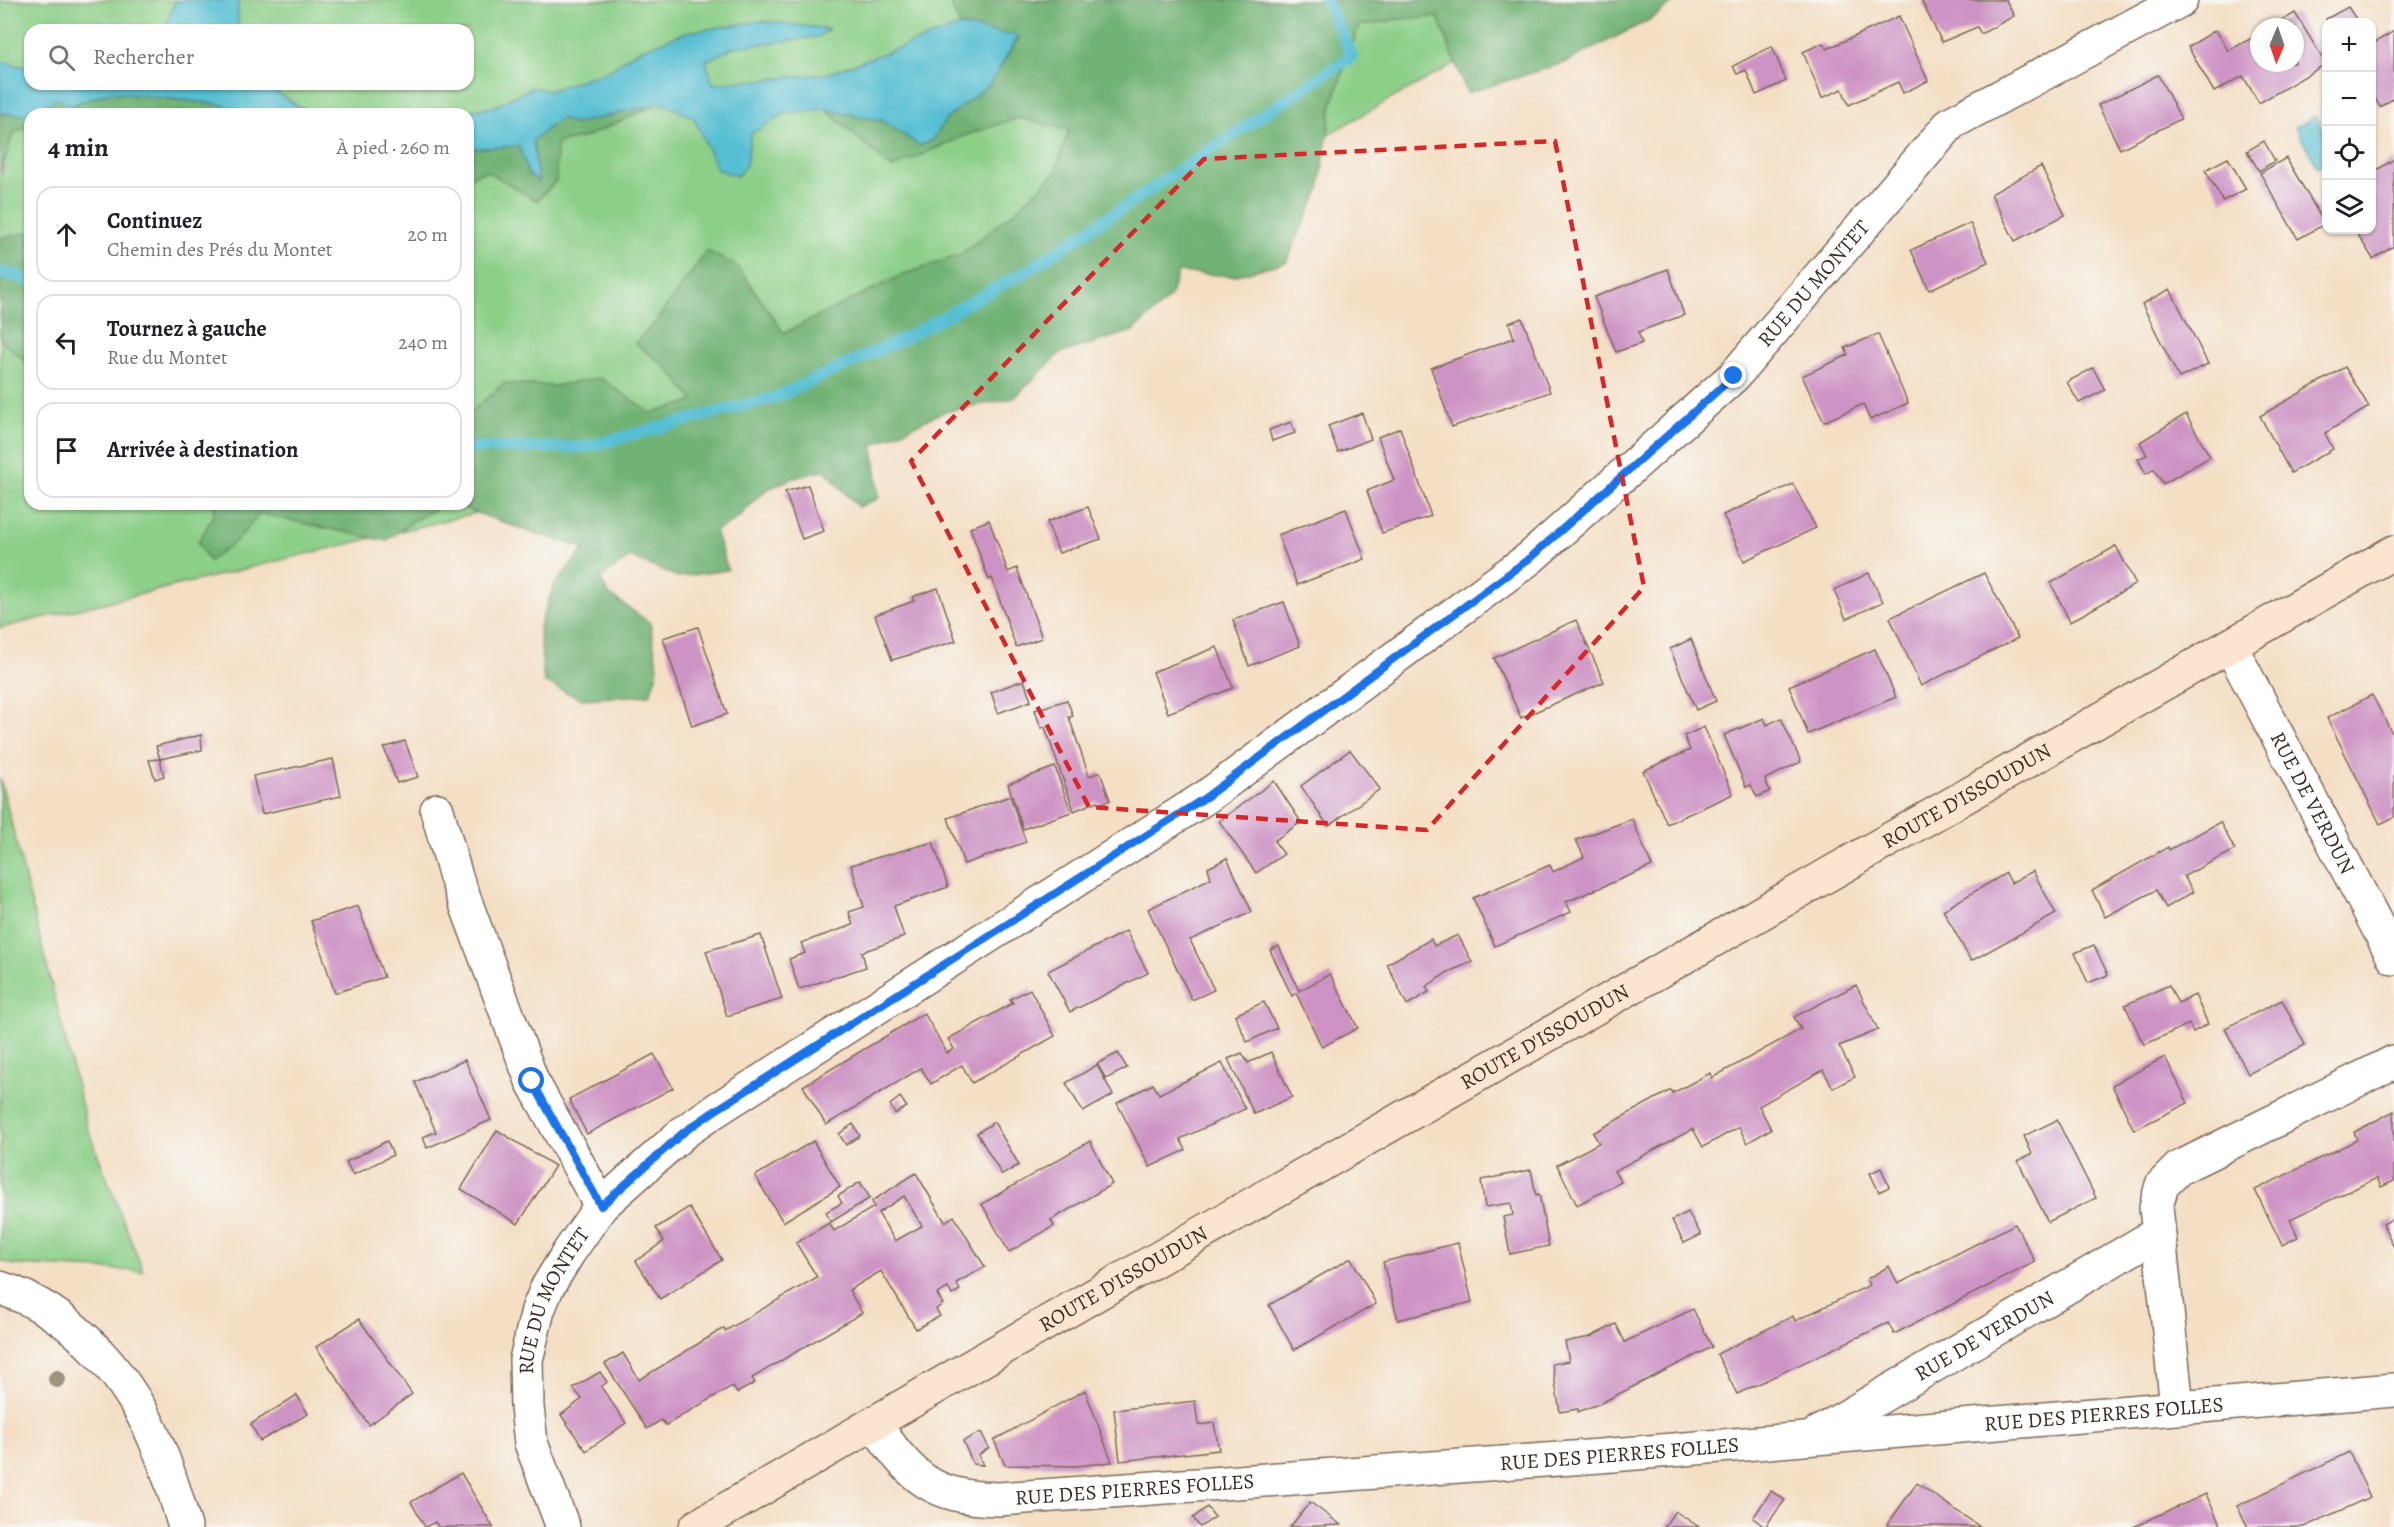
<!DOCTYPE html>
<html lang="fr">
<meta charset="utf-8">
<style>
:root{--surface:#fff;--page:#f6f6f6;--text:#202124;--muted:#757577;--line:#e0e0e0}
body{margin:0;font-family:Alegreya,serif;background:var(--page);color:var(--text)}
.controls{position:absolute;right:18px;top:18px;display:grid;overflow:hidden;border-radius:12px;box-shadow:0 2px 4px #0004}
.controls button{width:54px;height:54px;display:grid;place-items:center;padding:0;border:0;border-bottom:2px solid var(--line);background:var(--surface);color:var(--text);font:30px sans-serif}
.compass{position:absolute;left:2250px;top:18px;width:54px;height:54px;border-radius:50%;background:var(--surface);box-shadow:0 2px 4px #0004;rotate:182deg}
.stop{position:absolute;width:18px;height:18px;margin:-14px;border:4px solid #1a73e8;border-radius:50%;background:#fff}
.stop.end{background:#1a73e8;border-color:#fff;box-shadow:0 2px 6px #0008}
.list{margin:0;padding:0;list-style:none}
h2{display:flex;justify-content:space-between;align-items:center;height:78px;margin:0;padding:0 24px;font-size:26px}
h2 small{font-size:20px;font-weight:400;color:var(--muted)}
.list li{display:grid;grid-template-columns:39px 1fr auto;gap:18px;align-items:center;box-sizing:border-box;height:96px;margin:0 12px 12px;padding:0 12px;border:2px solid var(--line);border-radius:18px}
.list b{display:block;font-size:22px;white-space:nowrap}
.list p{margin:0;font-size:20px;white-space:nowrap;color:var(--muted)}
.list em{font-size:20px;font-style:normal;color:var(--muted)}
.icon{flex:none;width:33px;height:33px;fill:none;stroke:currentColor;stroke-width:2;stroke-linecap:round;stroke-linejoin:round}
.map{position:relative;flex:none;width:2394px;height:1527px;overflow:hidden}
.search{position:absolute;background:var(--surface);box-shadow:0 2px 4px #0004;left:24px;top:24px;width:450px;height:66px;display:flex;align-items:center;gap:15px;box-sizing:border-box;padding:0 21px;border-radius:18px;color:var(--muted);font-size:22px}
.panel{position:absolute;background:var(--surface);box-shadow:0 2px 4px #0004;left:24px;top:108px;width:450px;height:402px;border-radius:18px}
.map>svg:first-child{display:block}
.green{fill:#8ccf88;stroke:#647c53;stroke-width:1.5;fill-rule:evenodd}
.forest{fill:#71b274;stroke:#566e49;stroke-width:1.5}
.water{fill:#56bfd3;stroke:#487478;stroke-width:1.5}
.lines{fill:none;stroke-linecap:round;stroke-linejoin:round}
.stream{stroke:#56bfd3;stroke-width:12}
.building{fill:#cd93c4;fill-rule:evenodd}
.street-casing{stroke:#7c6958;stroke-width:36}
.secondary-casing{stroke:#7c6958;stroke-width:36}
.street{stroke:#fff;stroke-width:33}
.secondary{stroke:#fce5d0;stroke-width:33}
.tree{fill:#9b977b}
.route{stroke:#1a73e8;stroke-width:8}
.marked{fill:none;stroke:#d62828;stroke-width:4.5;stroke-dasharray:12 8;stroke-linejoin:round}
.labels{text-anchor:middle;stroke-width:4.5;stroke-linejoin:round;paint-order:stroke}
.street-label{font-size:21px;fill:#3b2a1e;stroke:#f6f6f2}
</style>
<div class="map">
<svg width="2394" height="1527" viewBox="0 0 2394 1527">
<rect width="100%" height="100%" fill="#f6f6f2"/>
<filter id="ink" filterUnits="userSpaceOnUse"><feTurbulence type="fractalNoise" baseFrequency=".0167" numOctaves="2"/><feDisplacementMap in="SourceGraphic" scale="12" xChannelSelector="R" yChannelSelector="G"/><feConvolveMatrix kernelMatrix="1 2 1 2 8 2 1 2 1" color-interpolation-filters="sRGB"/></filter>
<filter id="wash" filterUnits="userSpaceOnUse"><feTurbulence type="fractalNoise" baseFrequency=".008" numOctaves="4" result="noise"/><feDisplacementMap in="SourceGraphic" scale="24" xChannelSelector="R" yChannelSelector="G"/><feGaussianBlur stdDeviation="1.35" result="paint"/><feColorMatrix in="noise" values="0 0 0 0 0 0 0 0 0 0 0 0 0 0 0 0 0 1.4 0 .05"/><feComposite in="paint" operator="in"/></filter>
<g filter="url(#wash)">
<rect width="100%" height="100%" fill="#f4dfc5"/>
<g class="green">
<path d="M0,0H1569L1062,282L630,476L0,628ZM30,30H468V84H30ZM30,114H468V504H30Z"/>
<polygon points="0,778 87,1127 143,1271 15,1265 0,1261"/>
</g>
<g class="forest">
<polygon points="949,0 1677,0 1649,20 1566,62 1467,93 1438,17 1400,19 1359,26 1332,104 1319,190 1286,262 1233,276 1178,272 1170,297 1133,331 1060,353 1014,398 943,412 873,445 879,498 858,507 825,470 790,479 766,490 736,520 715,531 728,570 678,577 630,557 600,579 609,594 650,623 658,670 650,695 581,699 544,682 539,627 554,585 585,548 530,532 453,504 468,504 468,415 504,383 554,386 600,378 651,413 694,401 668,369 635,343 653,325 707,251 737,266 784,333 900,276 960,255 1017,209 1055,173 1069,130 1018,118 966,135 892,168 825,109 883,121 920,146 933,140 946,119 990,84 1019,37 960,26"/>
<polygon points="110,92 225,105 229,114 30,114 30,130 26,127 13,134 0,175 0,113 27,115 58,98 72,105"/>
<polygon points="662,102 586,137 557,143 556,181 537,201 487,171 468,178 468,149 519,145 528,174 538,182 533,140 561,118 574,124"/>
<polygon points="30,232 30,365 0,340 0,238"/>
<polygon points="214,504 445,504 416,519 386,541 260,514 234,543 209,561 198,543 214,514"/>
</g>
<g class="water">
<polygon points="176,0 238,0 238,30 164,30"/>
<polygon points="763,21 829,29 818,37 734,47 706,61 713,84 826,74 960,26 1019,36 990,84 946,119 933,140 920,146 883,121 825,109 784,114 751,134 746,165 737,176 717,169 694,118 662,103 574,124 561,118 533,140 538,182 528,174 519,146 468,149 468,114 450,114 493,107 533,87 548,91 610,70 635,52 687,32"/>
<polygon points="0,61 30,68 30,84 264,84 298,106 320,114 229,114 225,105 110,92 72,105 57,99 27,115 0,113"/>
<polygon points="2315,116 2326,135 2326,163 2318,168 2295,127"/>
</g>
<g class="lines">
<g class="stream">
<polyline points="0,273 16,275 30,282"/>
<polyline points="468,448 585,447 776,397 905,338 1027,271 1352,56 1326,0"/>
</g>
</g>
<g id="blocks">
<g class="building">
<polygon points="1926,0 2006,0 2014,16 1981,34 1977,27 1942,42 1922,2"/>
<polygon points="2348,7 2358,22 2328,22 2326,19"/>
<polygon points="2295,13 2326,64 2259,103 2243,76 2214,92 2188,47 2216,30 2228,51 2259,34 2259,63 2295,63 2295,27 2271,27"/>
<polygon points="1899,16 1928,81 1903,93 1898,82 1849,105 1842,89 1822,98 1803,52 1823,43 1827,49"/>
<polygon points="2394,31 2394,98 2380,107 2372,93 2372,44"/>
<polygon points="1772,46 1786,81 1756,95 1746,70 1737,74 1733,66"/>
<polygon points="2158,75 2181,119 2120,149 2098,105"/>
<polygon points="2264,141 2275,161 2259,171 2247,151"/>
<polygon points="2228,158 2246,189 2223,201 2205,170"/>
<polygon points="2286,158 2325,224 2298,239 2260,173"/>
<polygon points="2394,159 2394,246 2373,259 2355,230 2372,230 2372,199 2377,196 2372,187 2372,173"/>
<polygon points="2041,166 2065,215 2015,241 1991,194"/>
<polygon points="1970,223 1988,262 1929,290 1911,250"/>
<polygon points="1668,269 1684,315 1638,332 1642,343 1616,352 1594,297"/>
<polygon points="2170,289 2208,364 2179,378 2142,304"/>
<polygon points="1522,318 1550,392 1452,427 1431,368 1514,338 1509,323"/>
<polygon points="1878,334 1908,403 1870,420 1863,404 1824,422 1802,376 1848,355 1845,348"/>
<polygon points="2345,367 2369,407 2325,433 2333,449 2291,473 2260,416"/>
<polygon points="2093,368 2105,390 2079,403 2067,382"/>
<polygon points="1362,413 1371,439 1338,452 1328,426"/>
<polygon points="2186,414 2210,457 2163,484 2154,469 2146,474 2138,459 2147,455 2140,442"/>
<polygon points="1291,422 1295,433 1272,441 1269,430"/>
<polygon points="1400,428 1431,516 1382,533 1367,491 1394,480 1378,437"/>
<polygon points="1793,484 1816,528 1744,561 1723,515"/>
<polygon points="808,485 824,531 802,539 785,492"/>
<polygon points="1088,507 1101,539 1059,553 1047,522"/>
<polygon points="1346,509 1365,559 1297,585 1278,535"/>
<polygon points="989,520 1008,572 1017,568 1042,638 1016,647 992,578 989,580 970,528"/>
<polygon points="2116,546 2136,584 2070,622 2051,583"/>
<polygon points="1869,573 1883,602 1846,619 1834,590"/>
<polygon points="1984,573 2018,638 1921,686 1890,618"/>
<polygon points="938,588 956,641 892,660 875,615 914,601 912,597"/>
<polygon points="1284,602 1300,646 1249,666 1233,620"/>
<polygon points="1576,620 1604,682 1521,718 1494,658"/>
<polygon points="698,627 727,714 692,726 663,638"/>
<polygon points="1691,639 1716,701 1696,710 1670,649"/>
<polygon points="1217,647 1233,688 1168,713 1153,672"/>
<polygon points="1875,649 1896,697 1808,734 1789,686"/>
<polygon points="1024,680 1031,701 998,713 991,692"/>
<polygon points="2372,695 2394,737 2394,817 2380,824 2327,718"/>
<polygon points="1067,700 1073,716 1069,717 1089,776 1100,772 1110,800 1099,805 1098,801 1074,811 1045,727 1041,728 1035,710"/>
<polygon points="1764,718 1767,725 1781,718 1801,762 1765,779 1770,791 1757,797 1751,785 1746,787 1724,735"/>
<polygon points="1704,727 1733,794 1667,824 1643,771 1690,750 1684,736"/>
<polygon points="201,735 202,750 160,759 156,746"/>
<polygon points="405,741 418,777 397,783 384,748"/>
<polygon points="1350,750 1380,789 1328,826 1301,786"/>
<polygon points="160,759 164,776 155,779 149,760"/>
<polygon points="333,759 341,796 262,814 253,776"/>
<polygon points="1055,767 1071,812 1023,829 1008,784"/>
<polygon points="1274,781 1301,822 1274,841 1284,854 1256,873 1219,821"/>
<polygon points="1010,796 1026,842 964,864 948,818"/>
<polygon points="1632,819 1652,866 1566,902 1571,912 1495,946 1473,898 1550,865 1553,872 1584,857 1576,840"/>
<polygon points="2220,822 2235,850 2184,876 2193,892 2166,908 2156,890 2105,917 2092,890 2168,847 2169,850"/>
<polygon points="933,842 948,887 894,906 904,937 862,952 866,967 799,989 789,959 805,953 801,943 853,925 849,912 864,907 851,865"/>
<polygon points="1227,858 1252,912 1190,940 1214,990 1192,1000 1148,909 1211,878 1208,868"/>
<polygon points="2033,871 2056,914 1971,961 1943,910 2006,873 2011,883"/>
<polygon points="358,906 384,977 335,993 311,921"/>
<polygon points="1126,931 1148,973 1070,1012 1048,971"/>
<polygon points="761,935 782,999 727,1016 706,951"/>
<polygon points="1458,935 1472,962 1448,972 1426,987 1429,992 1407,1005 1387,964 1431,939 1434,946"/>
<polygon points="2094,945 2108,975 2088,983 2075,953"/>
<polygon points="1279,946 1299,991 1330,974 1358,1028 1322,1047 1296,993 1292,996 1270,950"/>
<polygon points="1856,985 1878,1030 1839,1046 1855,1077 1833,1088 1823,1070 1759,1106 1771,1129 1747,1143 1739,1127 1703,1147 1693,1129 1614,1171 1621,1182 1577,1205 1557,1165 1599,1143 1593,1133 1671,1090 1673,1093 1710,1073 1712,1078 1801,1029 1794,1017"/>
<polygon points="2169,985 2178,1003 2195,995 2208,1024 2193,1032 2189,1024 2144,1045 2125,1005"/>
<polygon points="1030,989 1055,1036 972,1083 962,1065 931,1084 921,1068 826,1125 803,1086 924,1013 947,1053 954,1049 948,1039 1013,1003 1010,999"/>
<polygon points="2282,1000 2305,1045 2248,1074 2225,1028"/>
<polygon points="1264,1002 1277,1028 1247,1042 1235,1015"/>
<polygon points="1271,1052 1292,1097 1254,1114 1228,1059 1242,1053 1248,1063"/>
<polygon points="1118,1053 1127,1068 1106,1079 1097,1064"/>
<polygon points="654,1054 673,1088 587,1134 569,1099"/>
<polygon points="2165,1057 2188,1103 2134,1130 2112,1085"/>
<polygon points="465,1060 491,1120 427,1148 423,1137 436,1132 415,1082"/>
<polygon points="1222,1063 1245,1109 1180,1139 1186,1150 1150,1167 1117,1103 1153,1084 1159,1094"/>
<polygon points="1097,1065 1113,1095 1083,1112 1066,1083"/>
<polygon points="900,1097 907,1107 895,1114 890,1105"/>
<polygon points="2394,1111 2394,1181 2381,1187 2377,1178 2290,1219 2298,1237 2282,1245 2255,1190 2357,1140 2354,1132"/>
<polygon points="2057,1120 2096,1198 2048,1222 2018,1161 2032,1154 2024,1136"/>
<polygon points="994,1122 1019,1165 1002,1175 977,1133"/>
<polygon points="853,1124 860,1136 846,1145 839,1134"/>
<polygon points="497,1130 555,1166 518,1224 461,1189"/>
<polygon points="387,1141 393,1155 353,1175 346,1162"/>
<polygon points="813,1141 840,1187 783,1222 755,1176"/>
<polygon points="1090,1141 1112,1184 1051,1220 1054,1226 1009,1252 982,1204"/>
<polygon points="1881,1168 1889,1187 1879,1192 1870,1173"/>
<polygon points="1531,1170 1536,1195 1539,1194 1549,1246 1510,1254 1503,1217 1513,1215 1511,1203 1485,1207 1481,1180"/>
<path d="M916,1173L945,1222L954,1216L985,1267L956,1283L960,1290L952,1295L948,1288L937,1294L943,1304L936,1309L940,1316L916,1329L881,1271L849,1290L862,1313L752,1378L755,1383L737,1393L732,1386L666,1425L661,1420L647,1429L605,1364L623,1353L639,1380L724,1328L725,1331L817,1277L796,1243L829,1223L834,1231L874,1207L872,1201ZM904,1196L922,1226L895,1241L878,1213Z"/>
<polygon points="860,1182 870,1198 831,1222 826,1212 842,1203 838,1196"/>
<polygon points="689,1207 722,1260 660,1299 636,1261 664,1241 656,1228"/>
<polygon points="1688,1212 1701,1235 1684,1243 1672,1220"/>
<polygon points="2394,1218 2394,1247 2383,1224"/>
<polygon points="2015,1224 2035,1262 1894,1334 1888,1323 1737,1394 1717,1354 1793,1316 1795,1321 1870,1285 1867,1279 1889,1266 1898,1284"/>
<polygon points="1458,1243 1472,1302 1398,1320 1383,1262"/>
<polygon points="1351,1258 1376,1304 1294,1350 1269,1305"/>
<polygon points="1693,1309 1712,1347 1601,1403 1578,1412 1578,1409 1560,1412 1552,1364 1569,1361 1565,1342 1590,1337 1616,1324 1625,1342"/>
<polygon points="359,1319 412,1394 369,1425 316,1347"/>
<polygon points="600,1372 607,1382 601,1387 626,1423 586,1451 561,1415 582,1399 573,1388"/>
<polygon points="1085,1390 1112,1462 1076,1466 1005,1465 994,1440"/>
<polygon points="297,1395 308,1414 260,1441 251,1424"/>
<polygon points="1195,1401 1198,1425 1214,1423 1219,1450 1120,1461 1114,1410"/>
<polygon points="981,1432 989,1448 978,1455 983,1465 973,1464 963,1441"/>
<polygon points="2349,1452 2370,1497 2304,1527 2248,1527 2237,1506"/>
<polygon points="461,1473 493,1527 438,1527 435,1522 425,1527 411,1502"/>
<polygon points="1917,1483 1980,1527 1887,1525"/>
<polygon points="1771,1491 1785,1500 1765,1527 1753,1518"/>
<polygon points="2206,1494 2221,1527 2133,1527 2144,1522"/>
<polygon points="1310,1502 1341,1525 1290,1527"/>
<polygon points="1207,1507 1215,1517 1200,1527 1193,1518"/>
<polygon points="1675,1511 1699,1527 1664,1527"/>
</g>
</g>
</g>
<g filter="url(#ink)">
<use href="#blocks" fill-opacity="0" stroke="#7c6958" stroke-width="1.5"/>
<g class="lines">
<defs>
<g id="street">
<path id="s1" d="M2231,647L2394,958"/>
<polyline points="437,810 456,877 532,1081 601,1206"/>
<path d="M0,1288C74,1311 131,1379 159,1449C170,1474 177,1501 185,1527"/>
<polyline points="2177,1407 2156,1207 2162,1185 2179,1168 2394,1062"/>
<path id="s2" d="M874,1423C911,1477 931,1498 999,1499L1600,1456L2394,1390"/>
<path id="s3" d="M1817,1434L2157,1234"/>
<path id="s4" d="M563,1527L531,1443L527,1407L526,1360L538,1310L547,1288L569,1252L601,1206L684,1132L713,1112L1206,797L1530,558L1734,376L1951,123L2181,0"/>
</g>
<g id="secondary">
<path id="s5" d="M696,1527C1259,1197 1827,876 2394,552"/>
</g>
</defs>
<use href="#street" class="street-casing"/>
<use href="#secondary" class="secondary-casing"/>
<use href="#street" class="street"/>
<use href="#secondary" class="secondary"/>
</g>
<circle class="tree" cx="57" cy="1379" r="9"/>
</g>
<g class="lines" filter="url(#ink)">
<polyline class="route" points="532,1081 601,1206 684,1132 713,1112 1206,797 1530,558 1734,376"/>
</g>
<path class="marked" d="M1555,141L1644,587L1427,830L1089,807L911,461L1204,159Z"/>
<g class="labels">
<g class="street-label">
<text dy="7" stroke="none"><textPath href="#s4" startOffset="1876">RUE DU MONTET</textPath></text>
<text dy="7" stroke="none"><textPath href="#s5" startOffset="1466">ROUTE D'ISSOUDUN</textPath></text>
<text dy="7" stroke="none"><textPath href="#s1" startOffset="176">RUE DE VERDUN</textPath></text>
<text dy="7" stroke="none"><textPath href="#s5" startOffset="980">ROUTE D'ISSOUDUN</textPath></text>
<text dy="7" stroke="none"><textPath href="#s5" startOffset="494">ROUTE D'ISSOUDUN</textPath></text>
<text dy="7" stroke="none"><textPath href="#s4" startOffset="238">RUE DU MONTET</textPath></text>
<text dy="7" stroke="none"><textPath href="#s3" startOffset="194">RUE DE VERDUN</textPath></text>
<text dy="7" stroke="none"><textPath href="#s2" startOffset="1263">RUE DES PIERRES FOLLES</textPath></text>
<text dy="7" stroke="none"><textPath href="#s2" startOffset="777">RUE DES PIERRES FOLLES</textPath></text>
<text dy="7" stroke="none"><textPath href="#s2" startOffset="291">RUE DES PIERRES FOLLES</textPath></text>
</g>
</g>
</svg>
<div class="controls">
<button>+</button>
<button>−</button>
<button><svg class="icon" aria-label="locate" viewBox="0 0 24 24"><circle cx="12" cy="12" r="6"/><path d="M12 2v4M12 18v4M2 12h4M18 12h4"/></svg></button>
<button><svg class="icon" aria-label="layers" viewBox="0 0 24 24"><path d="M12 4l9 5-9 5-9-5zM3 14l9 5 9-5"/></svg></button>
</div>
<svg class="compass" viewBox="-18 -18 36 36"><path d="M0-13l5 13h-10z" fill="#e53935"/><path d="M0 13l5-13h-10z" fill="#757577"/></svg>
<div class="stop" style="left:532px;top:1081px"></div>
<div class="stop end" style="left:1734px;top:376px"></div>
<div class="search"><svg class="icon" aria-label="search" viewBox="0 0 24 24"><circle cx="10" cy="10" r="6"/><path d="M15 15l6 6"/></svg>Rechercher</div>
<section class="panel">
<h2>4 min<small>À pied · 260 m</small></h2>
<ul class="list">
<li><svg class="icon" aria-label="ahead" viewBox="0 0 24 24"><path d="M12 20V5M6 11l6-6 6 6"/></svg><div><b>Continuez</b><p>Chemin des Prés du Montet</p></div><em>20 m</em></li>
<li><svg class="icon" aria-label="left" viewBox="0 0 24 24"><path d="M17 20v-9H6M10 6l-5 5 5 5"/></svg><div><b>Tournez à gauche</b><p>Rue du Montet</p></div><em>240 m</em></li>
<li><svg class="icon" aria-label="arrive" viewBox="0 0 24 24"><path d="M6 21V4h12l-3 4 3 4H6"/></svg><div><b>Arrivée à destination</b></div></li>
</ul>
</section>
</div>
